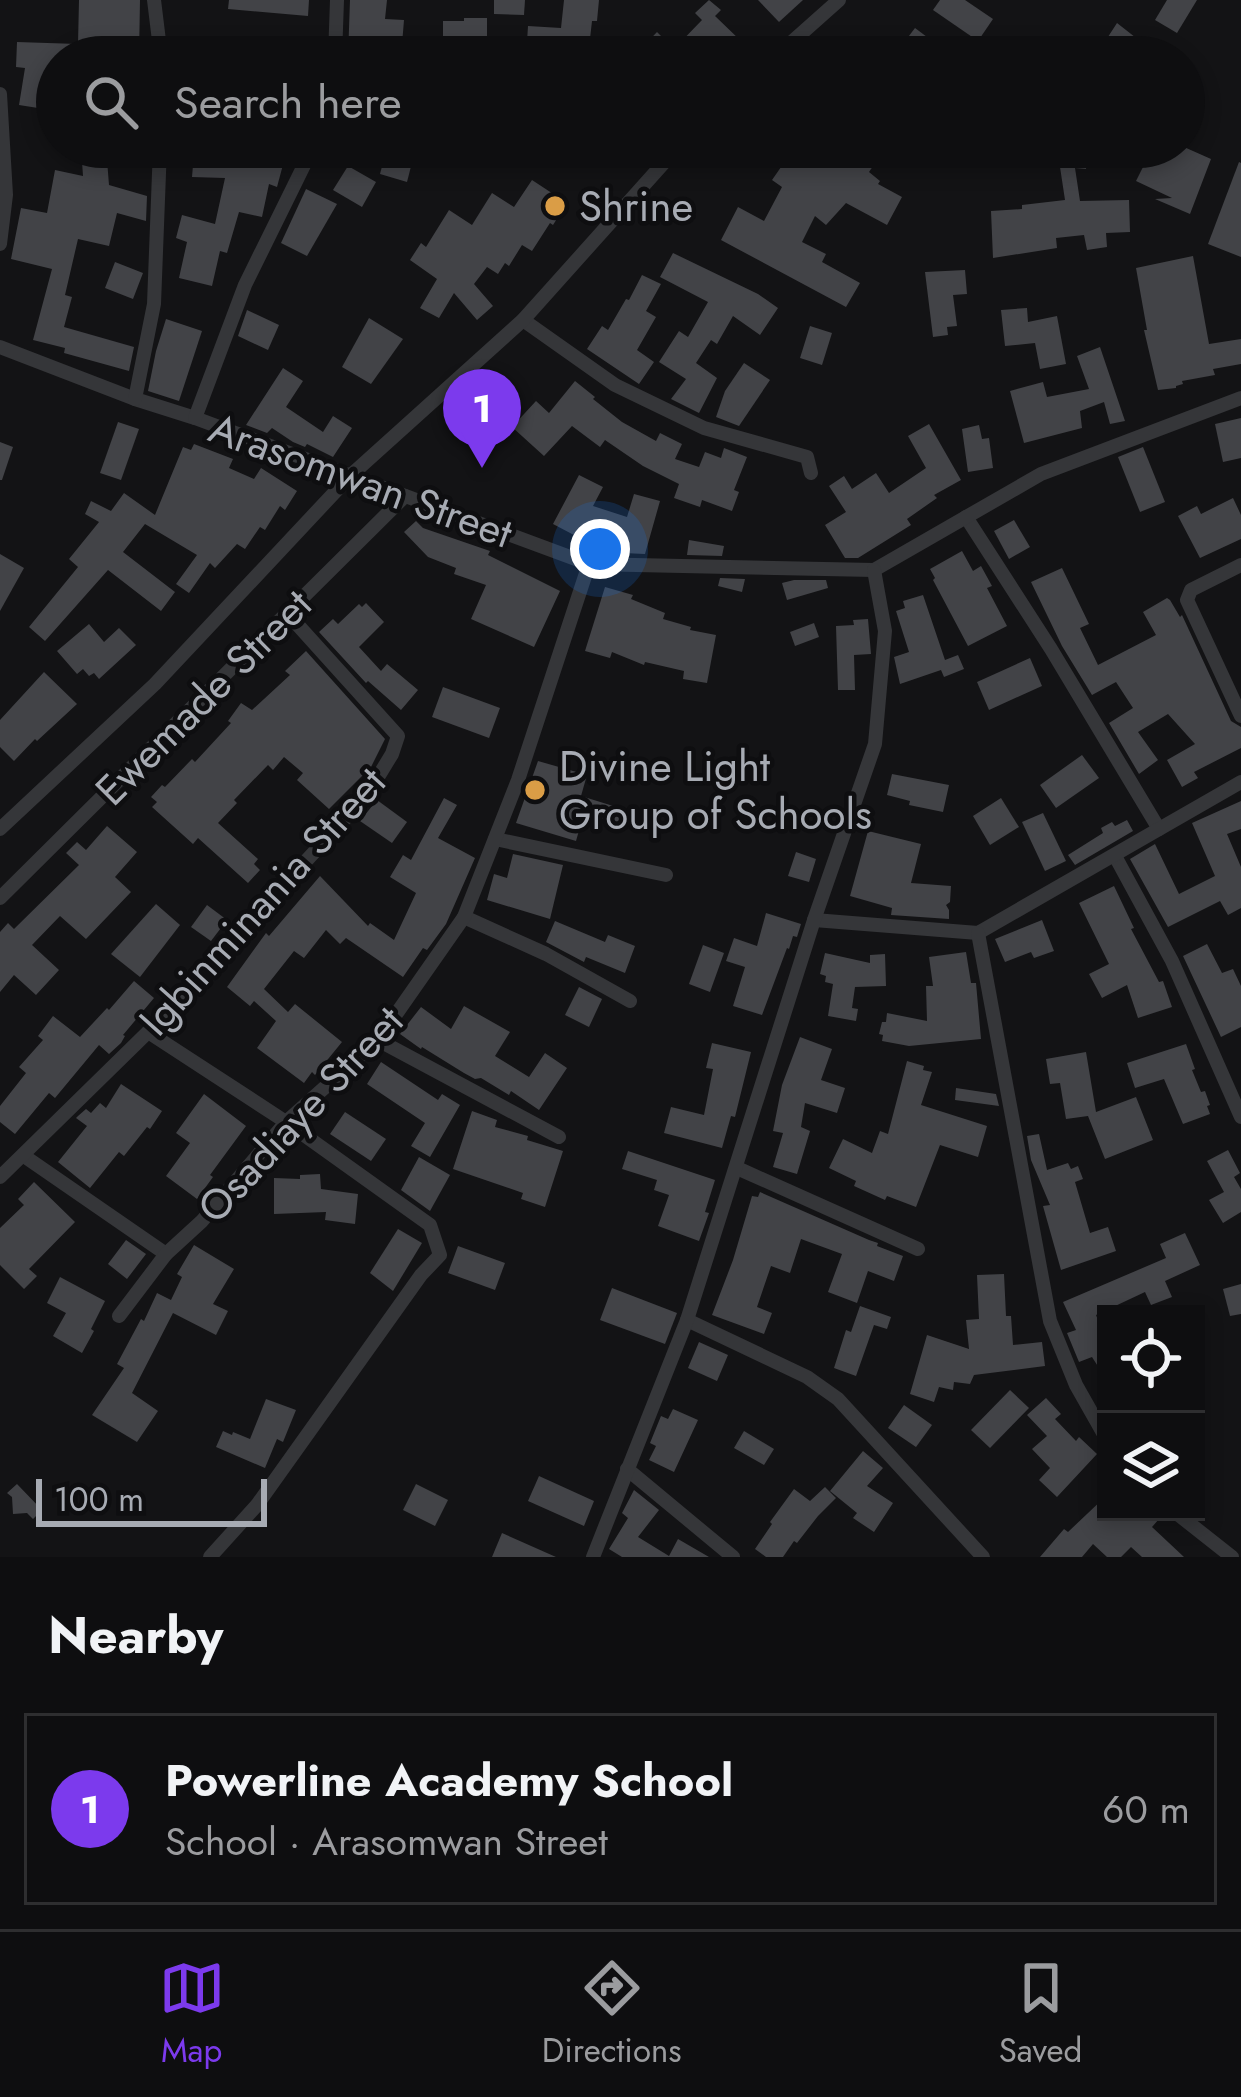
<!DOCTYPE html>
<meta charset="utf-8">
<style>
:root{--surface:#0e0e10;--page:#1c1c1e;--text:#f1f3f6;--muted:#9b9c9f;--line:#2e2e30;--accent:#7c3aed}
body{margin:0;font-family:Jost,sans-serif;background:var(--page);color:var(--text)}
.controls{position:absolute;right:36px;bottom:36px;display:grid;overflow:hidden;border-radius:0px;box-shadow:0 6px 18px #0003}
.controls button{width:108px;height:108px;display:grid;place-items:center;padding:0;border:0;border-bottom:3px solid var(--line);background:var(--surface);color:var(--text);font:60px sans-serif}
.scale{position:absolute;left:36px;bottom:30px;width:231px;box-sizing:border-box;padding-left:12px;border:6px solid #a7abb3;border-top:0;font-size:33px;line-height:42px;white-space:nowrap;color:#a7abb3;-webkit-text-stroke:9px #0e0e10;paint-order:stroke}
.you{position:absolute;left:600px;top:549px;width:42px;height:42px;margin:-30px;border:9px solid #fff;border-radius:50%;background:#1a73e8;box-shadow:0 0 0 18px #1a73e833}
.badge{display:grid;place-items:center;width:78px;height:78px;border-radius:50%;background:var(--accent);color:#fff;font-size:39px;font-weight:700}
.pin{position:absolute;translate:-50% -99px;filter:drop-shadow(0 3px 6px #0008)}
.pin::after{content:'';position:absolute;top:63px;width:42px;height:36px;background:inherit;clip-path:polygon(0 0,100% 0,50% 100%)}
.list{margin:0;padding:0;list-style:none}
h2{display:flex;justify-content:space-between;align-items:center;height:156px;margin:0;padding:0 48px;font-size:51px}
h2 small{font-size:39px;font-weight:400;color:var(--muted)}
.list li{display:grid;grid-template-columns:78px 1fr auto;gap:36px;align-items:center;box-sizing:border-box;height:192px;margin:0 24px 24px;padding:0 24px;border:3px solid var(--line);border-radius:0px}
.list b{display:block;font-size:45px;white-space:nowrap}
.list p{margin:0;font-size:39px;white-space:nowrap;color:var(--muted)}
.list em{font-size:39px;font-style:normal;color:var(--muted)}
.icon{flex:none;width:66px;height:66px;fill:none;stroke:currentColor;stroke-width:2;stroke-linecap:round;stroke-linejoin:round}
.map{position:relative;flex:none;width:1241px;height:1557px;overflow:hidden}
.search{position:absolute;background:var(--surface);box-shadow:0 6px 18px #0003;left:36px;right:36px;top:36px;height:132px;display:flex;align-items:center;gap:30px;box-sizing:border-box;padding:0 42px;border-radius:66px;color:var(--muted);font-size:45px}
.sheet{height:372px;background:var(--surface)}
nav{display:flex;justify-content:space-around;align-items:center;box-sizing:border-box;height:168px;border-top:3px solid var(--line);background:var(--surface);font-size:33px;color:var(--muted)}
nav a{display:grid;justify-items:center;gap:6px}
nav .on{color:var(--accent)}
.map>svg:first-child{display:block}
.building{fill:#424347}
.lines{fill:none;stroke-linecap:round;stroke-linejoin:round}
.street{stroke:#353639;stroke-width:14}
.poi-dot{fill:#da9d46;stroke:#0e0e10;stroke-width:4.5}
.labels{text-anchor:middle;stroke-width:9;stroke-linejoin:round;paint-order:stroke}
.poi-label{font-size:42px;fill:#a7abb3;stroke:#0e0e10;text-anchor:start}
.street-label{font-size:42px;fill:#a7abb3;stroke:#0e0e10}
</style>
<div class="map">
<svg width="1241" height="1557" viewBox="0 0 1241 1557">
<rect width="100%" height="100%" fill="#131315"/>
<g class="building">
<polygon points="79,0 140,0 139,57 57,57 57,111 19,105 25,68 16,67 17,42 78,44"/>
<polygon points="229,0 309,0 308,16 228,9"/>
<polygon points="350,0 387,0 385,19 404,20 401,57 348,57"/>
<polygon points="494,0 525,0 524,15 494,14"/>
<polygon points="564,0 599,0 597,21 592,21 588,57 526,57 528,26 561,28"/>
<polygon points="709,0 721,10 715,16 742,42 731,53 721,44 708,57 633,57 657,32 674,49 702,20 695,13"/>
<polygon points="758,0 803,0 779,22"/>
<polygon points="940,0 965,0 993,19 978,41 933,10"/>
<polygon points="1167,0 1197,0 1177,33 1155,20"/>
<polygon points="464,18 487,18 487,57 454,57 454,54 443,54 443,21 464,21"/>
<polygon points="1117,23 1140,41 1169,57 1095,57"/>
<polygon points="915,28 935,43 925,57 910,57 899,49"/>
<polygon points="253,43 310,48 310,57 252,57"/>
<polygon points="81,147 106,147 109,185 147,196 146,221 117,213 109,246 78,239 65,295 72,297 64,327 134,347 129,371 64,353 65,348 33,340 52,269 11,259 21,208 47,213 55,170 83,176"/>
<polygon points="246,147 293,147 290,162 284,161 277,187 269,184 262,217 239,212 227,253 220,251 212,286 179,278 187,242 176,238 182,215 215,224 225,178 192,177 193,165 229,166 234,150 244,154"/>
<polygon points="387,147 416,147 407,182 380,174"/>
<polygon points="802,147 886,147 869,172 880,181 878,184 902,197 887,225 846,203 826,225 815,216 802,242 826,254 822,262 860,283 846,307 721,240 738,207 764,221 782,187 772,180 788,157 792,160"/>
<polygon points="1025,147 1089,147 1086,169 1075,168 1080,201 1129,200 1130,232 1106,233 1107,247 1087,250 1084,235 1056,238 1057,248 993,258 991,211 1022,209 1022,205 1065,200 1060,167 1024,162"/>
<polygon points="1153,147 1184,147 1211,159 1190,214 1155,199 1172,198 1136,181"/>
<polygon points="1239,162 1241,163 1241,257 1208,244"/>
<polygon points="348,166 376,182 362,207 333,190"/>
<polygon points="532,180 567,203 553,225 550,223 532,251 522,245 509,266 505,263 498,274 487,267 474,284 493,306 477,320 454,293 439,318 420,308 437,279 410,260 421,243 426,247 449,210 472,225 492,193 514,207"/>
<polygon points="306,189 337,204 307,256 281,243"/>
<polygon points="673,253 758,294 778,308 760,335 733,316 717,344 711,340 696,363 717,378 699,413 671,399 686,379 659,362 679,331 688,337 708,302 660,277"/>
<polygon points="1193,256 1209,344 1241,339 1241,364 1213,369 1215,375 1182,381 1183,384 1176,386 1176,388 1158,390 1144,330 1147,330 1136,268"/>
<polygon points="115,262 143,273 133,299 105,288"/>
<polygon points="965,270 967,294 953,295 957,326 947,327 948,335 933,337 925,272"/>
<polygon points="642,275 661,284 646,311 656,317 637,350 654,362 639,384 587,349 602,326 608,330 626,299 629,300"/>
<polygon points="1027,308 1028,322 1057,316 1066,364 1040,369 1035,343 1005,346 1001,310"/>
<polygon points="247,310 279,325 268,350 238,336"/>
<polygon points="369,318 403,339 371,384 342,367"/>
<polygon points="166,319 202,331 179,401 148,391 156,351"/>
<polygon points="810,326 832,333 822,365 800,358"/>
<polygon points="1100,347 1125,421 1110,424 1104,402 1080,411 1082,428 1024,443 1010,391 1043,382 1047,397 1089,389 1077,356"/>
<polygon points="744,363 770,380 739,426 716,417 725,391"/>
<polygon points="283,368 303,381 286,407 323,432 333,416 352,428 333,457 307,444 305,447 293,442 272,428 267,433 246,425"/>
<polygon points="575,381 595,397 593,399 622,422 656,441 660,433 682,444 675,459 699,467 705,452 721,458 724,448 747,457 734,490 739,492 732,511 702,500 700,507 674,498 679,484 643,466 605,440 600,447 572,426 544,456 512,427 536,401 549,413"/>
<polygon points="1241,418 1241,458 1223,462 1215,424"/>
<polygon points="118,422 139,429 121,480 100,473"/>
<polygon points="929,424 961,480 934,495 937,498 907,519 911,525 858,558 845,558 825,525 846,512 829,486 844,476 852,489 876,473 889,493 926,468 908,436"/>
<polygon points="979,425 982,439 989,438 993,468 968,472 962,429"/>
<polygon points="0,442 13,447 2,480 0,480"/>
<polygon points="194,444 233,459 229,468 254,479 261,468 297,491 285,510 280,506 265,530 260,527 245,549 237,544 215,568 210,563 189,593 176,584 197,555 145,524 123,552 175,592 161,611 108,570 45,641 29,627 78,567 69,559 99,522 85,514 91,501 111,511 124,493 155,515 183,447 191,450"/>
<polygon points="1143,447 1165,502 1140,512 1118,457"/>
<polygon points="579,475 603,487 593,506 627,517 634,494 660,501 645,554 623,553 591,544 553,524"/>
<polygon points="1233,498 1241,515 1241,539 1200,558 1178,516 1197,506 1201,514"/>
<polygon points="1014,520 1030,547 1009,559 994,531"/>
<polygon points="416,521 423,528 490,551 488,555 560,591 534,647 471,619 486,585 454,574 456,568 428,557 404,532"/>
<polygon points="689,540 724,546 722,556 687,555"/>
<polygon points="962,551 973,571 981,566 992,586 987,588 1007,626 968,646 933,580 935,578 930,569"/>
<polygon points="0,554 24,568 0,611"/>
<polygon points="1062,568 1089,624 1080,628 1098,665 1156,635 1143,612 1167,598 1170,600 1180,617 1182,615 1231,721 1241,727 1241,748 1194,772 1198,778 1182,787 1167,760 1195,744 1168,714 1138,732 1158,760 1139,774 1109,723 1133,708 1116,682 1092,695 1062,646 1031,582"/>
<polygon points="720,578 745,579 742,592 718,586"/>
<polygon points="794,580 826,580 828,588 787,600 782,583"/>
<polygon points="605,587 633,595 631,599 665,613 663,619 691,627 690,630 716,635 707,683 683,679 684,671 645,662 644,665 612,652 610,658 585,651"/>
<polygon points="923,595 945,660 958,655 964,669 944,677 941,670 900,684 894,657 909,652 896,611 905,608 903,601"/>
<polygon points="366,603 384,622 359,647 381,671 387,664 418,690 401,710 368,681 366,683 319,632 333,619 338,624 359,604 362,607"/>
<polygon points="868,619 871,654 854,655 855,690 838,690 836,626 854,625 853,620"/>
<polygon points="814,623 819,637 795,646 790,632"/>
<polygon points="89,624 104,642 119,628 136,645 99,679 94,673 89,676 83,669 77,674 57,651"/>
<polygon points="306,651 385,739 371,767 329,809 297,780 303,773 284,757 273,770 268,765 234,800 237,803 218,823 258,859 254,864 260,870 248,883 198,838 193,844 152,807 157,802 151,797 162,785 165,787 192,759 195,762 231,723 228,721 241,703 252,710 290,675 285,671"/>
<polygon points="1030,658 1042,686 989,710 977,682"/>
<polygon points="44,672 77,704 37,741 35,739 14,761 0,747 0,720"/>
<polygon points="443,687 500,708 489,738 432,717"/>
<polygon points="1082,755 1099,778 1056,808 1040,785"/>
<polygon points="538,761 587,775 581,796 639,814 634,829 584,813 576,841 516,823"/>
<polygon points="892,774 949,785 943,812 909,805 910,801 887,795"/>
<polygon points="444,798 457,805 438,838 475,858 446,924 427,950 423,948 403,977 346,938 340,944 326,930 304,958 294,951 264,989 288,1012 295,1004 342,1042 315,1075 312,1072 304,1083 257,1048 276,1021 254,1001 250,1006 227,987 266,933 269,936 320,876 368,926 370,923 394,940 416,893 390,877 403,855 411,860"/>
<polygon points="1001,798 1019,827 990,845 973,816"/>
<polygon points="377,800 407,822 392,843 360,821"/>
<polygon points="1241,801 1241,829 1227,834 1241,867 1241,908 1228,915 1220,901 1168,927 1130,859 1155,844 1179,894 1215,876 1192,823"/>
<polygon points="1043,813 1066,861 1045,871 1022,822"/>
<polygon points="1127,820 1133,831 1075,865 1068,855 1103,833 1101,828 1112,822 1115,826"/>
<polygon points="107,826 137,852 115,877 131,892 86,939 60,916 32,945 59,970 36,995 14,975 0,992 0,932 8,923 14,929 79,865 66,853 77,842 86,850"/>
<polygon points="868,831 921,844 911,883 951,886 950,902 946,905 949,910 949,919 891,915 892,908 850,896"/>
<polygon points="796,852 816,859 809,882 788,876"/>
<polygon points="513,854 563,865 550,919 487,900 494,874 507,878"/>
<polygon points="1114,886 1134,928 1131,929 1159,982 1163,981 1172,1007 1138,1018 1127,985 1102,998 1089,974 1109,964 1079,903"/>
<polygon points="156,904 180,925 140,977 111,954"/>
<polygon points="207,905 227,920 211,941 191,927"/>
<polygon points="766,913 801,924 797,937 793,936 789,949 787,948 762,1015 733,1006 745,967 726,961 734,938 757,946"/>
<polygon points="1042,920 1054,951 1034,958 1031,952 1005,962 995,939"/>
<polygon points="555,921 605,942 608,935 635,946 625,973 586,957 584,962 546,942"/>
<polygon points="1207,944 1222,973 1233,969 1241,986 1241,1027 1221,1037 1183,956"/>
<polygon points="703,945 724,953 710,992 689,984"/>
<polygon points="966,952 971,983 976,983 981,1039 909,1046 882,1041 883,1035 879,1034 882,1022 886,1022 887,1013 927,1021 926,986 933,986 929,957"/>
<polygon points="825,953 870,963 870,955 885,954 886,986 855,987 852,1008 858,1009 856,1021 828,1016 833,984 825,982 826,976 820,974"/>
<polygon points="134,981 154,998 123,1035 125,1036 121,1043 109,1054 99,1045 55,1098 49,1093 15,1134 0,1122 0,1106 26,1073 19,1067 43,1040 38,1036 53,1016 80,1037 107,1008 109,1010"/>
<polygon points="579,987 602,999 589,1027 565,1015"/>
<polygon points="464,1006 510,1032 495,1056 529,1077 545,1053 567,1068 539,1110 511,1091 509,1095 481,1078 475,1079 464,1073 422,1047 421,1049 400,1034 421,1007 451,1029"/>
<polygon points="800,1037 832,1049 821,1080 845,1088 837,1113 805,1103 801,1127 810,1131 797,1174 773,1167 783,1133 773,1131 782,1085"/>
<polygon points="712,1043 751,1052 735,1117 731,1116 722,1148 664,1133 671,1107 704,1115 713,1069 706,1068"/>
<polygon points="1186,1044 1195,1069 1192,1070 1201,1092 1205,1091 1210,1105 1207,1106 1210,1114 1183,1124 1164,1079 1135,1088 1127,1063"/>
<polygon points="1086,1052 1096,1112 1136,1097 1153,1140 1105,1159 1088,1116 1066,1119 1060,1083 1050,1084 1046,1059"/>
<polygon points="907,1061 924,1066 923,1070 932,1072 921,1105 987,1126 978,1157 940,1145 916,1207 887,1196 885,1200 854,1186 856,1181 829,1168 843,1139 872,1153 880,1131 888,1134"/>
<polygon points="381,1062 438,1100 442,1094 460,1105 430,1157 411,1146 425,1123 367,1084"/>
<polygon points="121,1084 162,1111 150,1129 147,1127 124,1156 119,1152 90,1188 58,1162 87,1126 76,1118 78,1116 86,1109 91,1113 100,1103 106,1108"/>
<polygon points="956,1088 996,1094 999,1106 955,1100"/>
<polygon points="204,1094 246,1126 210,1175 213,1177 197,1199 166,1176 190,1143 176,1133"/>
<polygon points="472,1111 497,1120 495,1127 528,1136 527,1140 563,1151 545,1207 521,1199 523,1193 453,1169"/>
<polygon points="345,1112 386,1139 371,1161 330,1134"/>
<polygon points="1039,1134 1047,1170 1068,1163 1071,1169 1078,1166 1083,1179 1075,1182 1090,1233 1108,1227 1116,1251 1061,1270 1043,1206 1050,1205 1031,1160 1027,1136"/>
<polygon points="1228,1150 1240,1173 1234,1177 1241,1189 1241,1212 1223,1223 1209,1200 1224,1192 1207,1161"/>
<polygon points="628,1151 715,1180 705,1212 709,1213 699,1241 658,1226 669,1195 654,1190 657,1180 622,1169"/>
<polygon points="419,1157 450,1175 430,1211 401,1190"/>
<polygon points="320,1174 321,1189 358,1194 355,1224 325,1220 326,1212 274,1214 274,1178 300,1179 300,1175"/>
<polygon points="34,1182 75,1222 29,1269 37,1276 24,1289 0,1265 0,1228 24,1205 18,1199"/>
<polygon points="760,1192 869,1240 878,1243 877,1246 903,1256 894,1281 868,1271 857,1303 828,1292 842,1254 801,1239 790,1273 771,1266 757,1307 772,1313 764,1334 712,1315 733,1260 752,1196 758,1197"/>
<polygon points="398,1229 422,1243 393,1291 370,1273"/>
<polygon points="1185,1233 1200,1265 1165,1281 1172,1297 1151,1305 1145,1292 1096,1315 1106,1341 1106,1379 1092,1357 1079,1362 1067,1333 1076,1330 1063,1302 1166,1258 1160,1244"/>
<polygon points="126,1240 146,1254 127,1279 108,1264"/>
<polygon points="194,1245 234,1269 213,1304 228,1311 216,1335 173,1313 132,1393 158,1411 137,1442 92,1415 124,1368 117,1364 141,1319 144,1321 157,1293 171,1300 182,1277 177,1274"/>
<polygon points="458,1246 505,1263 495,1290 448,1273"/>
<polygon points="1004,1274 1006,1316 1011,1316 1013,1345 1042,1342 1045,1366 974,1375 970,1384 954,1382 953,1390 939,1387 934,1402 910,1394 927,1335 969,1349 966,1320 979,1319 977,1275"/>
<polygon points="60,1277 105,1301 91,1329 94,1331 82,1353 53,1336 66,1313 47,1303"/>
<polygon points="1241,1284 1241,1314 1230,1316 1223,1289"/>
<polygon points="612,1288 677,1313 665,1344 600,1320"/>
<polygon points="860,1306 891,1317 887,1329 874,1325 856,1376 834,1368 846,1330 851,1332"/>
<polygon points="699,1342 728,1355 717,1381 688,1368"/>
<polygon points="1010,1390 1029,1408 990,1448 971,1430"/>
<polygon points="1046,1398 1061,1414 1055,1419 1076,1441 1079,1437 1097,1454 1057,1497 1039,1480 1050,1468 1032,1449 1047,1436 1027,1415"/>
<polygon points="266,1399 296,1410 283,1442 277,1439 265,1468 216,1447 223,1431 232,1435 233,1432 250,1439"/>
<polygon points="904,1405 932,1425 916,1447 888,1428"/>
<polygon points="673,1409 698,1420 674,1472 649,1460 656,1446 650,1443 661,1416 668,1419"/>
<polygon points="744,1431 774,1449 764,1465 734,1448"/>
<polygon points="863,1451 883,1468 867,1486 893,1503 874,1532 853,1518 857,1513 830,1491"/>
<polygon points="539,1476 594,1501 584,1526 528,1501"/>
<polygon points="17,1484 42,1510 33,1519 27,1513 13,1514 12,1497 7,1493"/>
<polygon points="416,1484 448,1500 435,1526 403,1510"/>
<polygon points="825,1487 836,1498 818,1516 797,1543 794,1541 783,1557 766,1557 755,1549 772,1524 770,1522 794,1489 810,1501"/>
<polygon points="634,1490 659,1510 638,1537 669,1556 678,1539 709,1557 622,1557 609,1549 628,1518 622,1513"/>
<polygon points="1106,1496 1106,1512 1152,1512 1159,1519 1152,1527 1184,1557 1142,1557 1131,1547 1121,1557 1107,1557 1093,1544 1082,1557 1040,1557 1064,1529 1068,1532"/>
<polygon points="502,1533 556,1557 492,1557"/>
</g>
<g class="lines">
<g class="street">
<polyline points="154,0 161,57"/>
<polyline points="335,57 337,0"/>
<polyline points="775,57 839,0"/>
<polyline points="0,94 6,195 0,244"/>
<polyline points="523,320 615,385 704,428 807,457 811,473"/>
<polyline points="0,347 135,399 195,418 589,564 874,570"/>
<polyline points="135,399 154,304 160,147"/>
<polyline points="195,418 245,285 313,147"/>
<polyline points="966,517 1051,649 1159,829"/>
<polyline points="1241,565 1191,590 1187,600 1241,716"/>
<polyline points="874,570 1041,474 1241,398"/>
<polyline points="0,829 155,684 350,476 523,320 678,147"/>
<polyline points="495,839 666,875"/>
<polyline points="1115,856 1172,961 1241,1117"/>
<polyline points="0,898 405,496"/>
<polyline points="464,917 546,954 630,1001"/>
<polyline points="814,920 978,933 1241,782"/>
<polyline points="978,933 1050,1321 1076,1385 1106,1438"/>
<polyline points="148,1032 286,1122 430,1225 440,1255 421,1275 257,1505 210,1557"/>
<polyline points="378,1040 559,1137"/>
<polyline points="24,1156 166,1254"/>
<polyline points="737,1168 918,1249"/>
<polyline points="0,1177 148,1032 367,795 392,754 398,736 287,613"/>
<polyline points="119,1316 166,1254 202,1221 286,1122 378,1040 464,917 518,780 589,564"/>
<polyline points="687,1320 807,1377 838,1399 983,1557"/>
<polyline points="627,1469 733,1557"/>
<polyline points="1175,1512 1232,1557"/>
<polyline points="593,1557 687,1320 814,920 875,744 885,631 874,570"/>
</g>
</g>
<g class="poi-dot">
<circle cx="555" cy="206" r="12"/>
<circle cx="535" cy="790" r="12"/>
</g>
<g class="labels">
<g class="poi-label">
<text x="579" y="221">Shrine</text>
<text x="559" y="781">Divine Light<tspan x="559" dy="48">Group of Schools</tspan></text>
</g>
<g class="street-label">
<text transform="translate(361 480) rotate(20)" y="15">Arasomwan Street</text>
<text transform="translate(203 697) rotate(-45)" y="15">Ewemade Street</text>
<text transform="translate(262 901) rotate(-48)" y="15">Igbinminania Street</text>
<text transform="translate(300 1114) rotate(-47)" y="15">Osadiaye Street</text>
</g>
</g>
</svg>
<div class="controls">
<button><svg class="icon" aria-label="locate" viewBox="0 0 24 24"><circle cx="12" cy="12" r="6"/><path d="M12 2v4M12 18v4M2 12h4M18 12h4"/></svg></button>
<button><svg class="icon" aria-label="layers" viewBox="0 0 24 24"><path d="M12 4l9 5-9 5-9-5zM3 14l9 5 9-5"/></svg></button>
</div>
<div class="scale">100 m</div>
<div class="you"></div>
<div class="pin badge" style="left:482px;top:468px">1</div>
<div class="search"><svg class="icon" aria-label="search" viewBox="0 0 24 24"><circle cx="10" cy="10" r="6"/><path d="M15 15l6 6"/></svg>Search here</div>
</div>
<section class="sheet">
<h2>Nearby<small></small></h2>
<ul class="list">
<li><span class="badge">1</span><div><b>Powerline Academy School</b><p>School · Arasomwan Street</p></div><em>60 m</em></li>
</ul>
</section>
<nav>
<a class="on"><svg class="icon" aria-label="map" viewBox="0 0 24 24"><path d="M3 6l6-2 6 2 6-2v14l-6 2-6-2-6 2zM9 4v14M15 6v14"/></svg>Map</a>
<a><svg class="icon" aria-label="directions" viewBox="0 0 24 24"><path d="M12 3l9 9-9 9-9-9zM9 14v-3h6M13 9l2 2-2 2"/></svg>Directions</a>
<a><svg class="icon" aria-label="saved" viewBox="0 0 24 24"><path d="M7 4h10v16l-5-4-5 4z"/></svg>Saved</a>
</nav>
